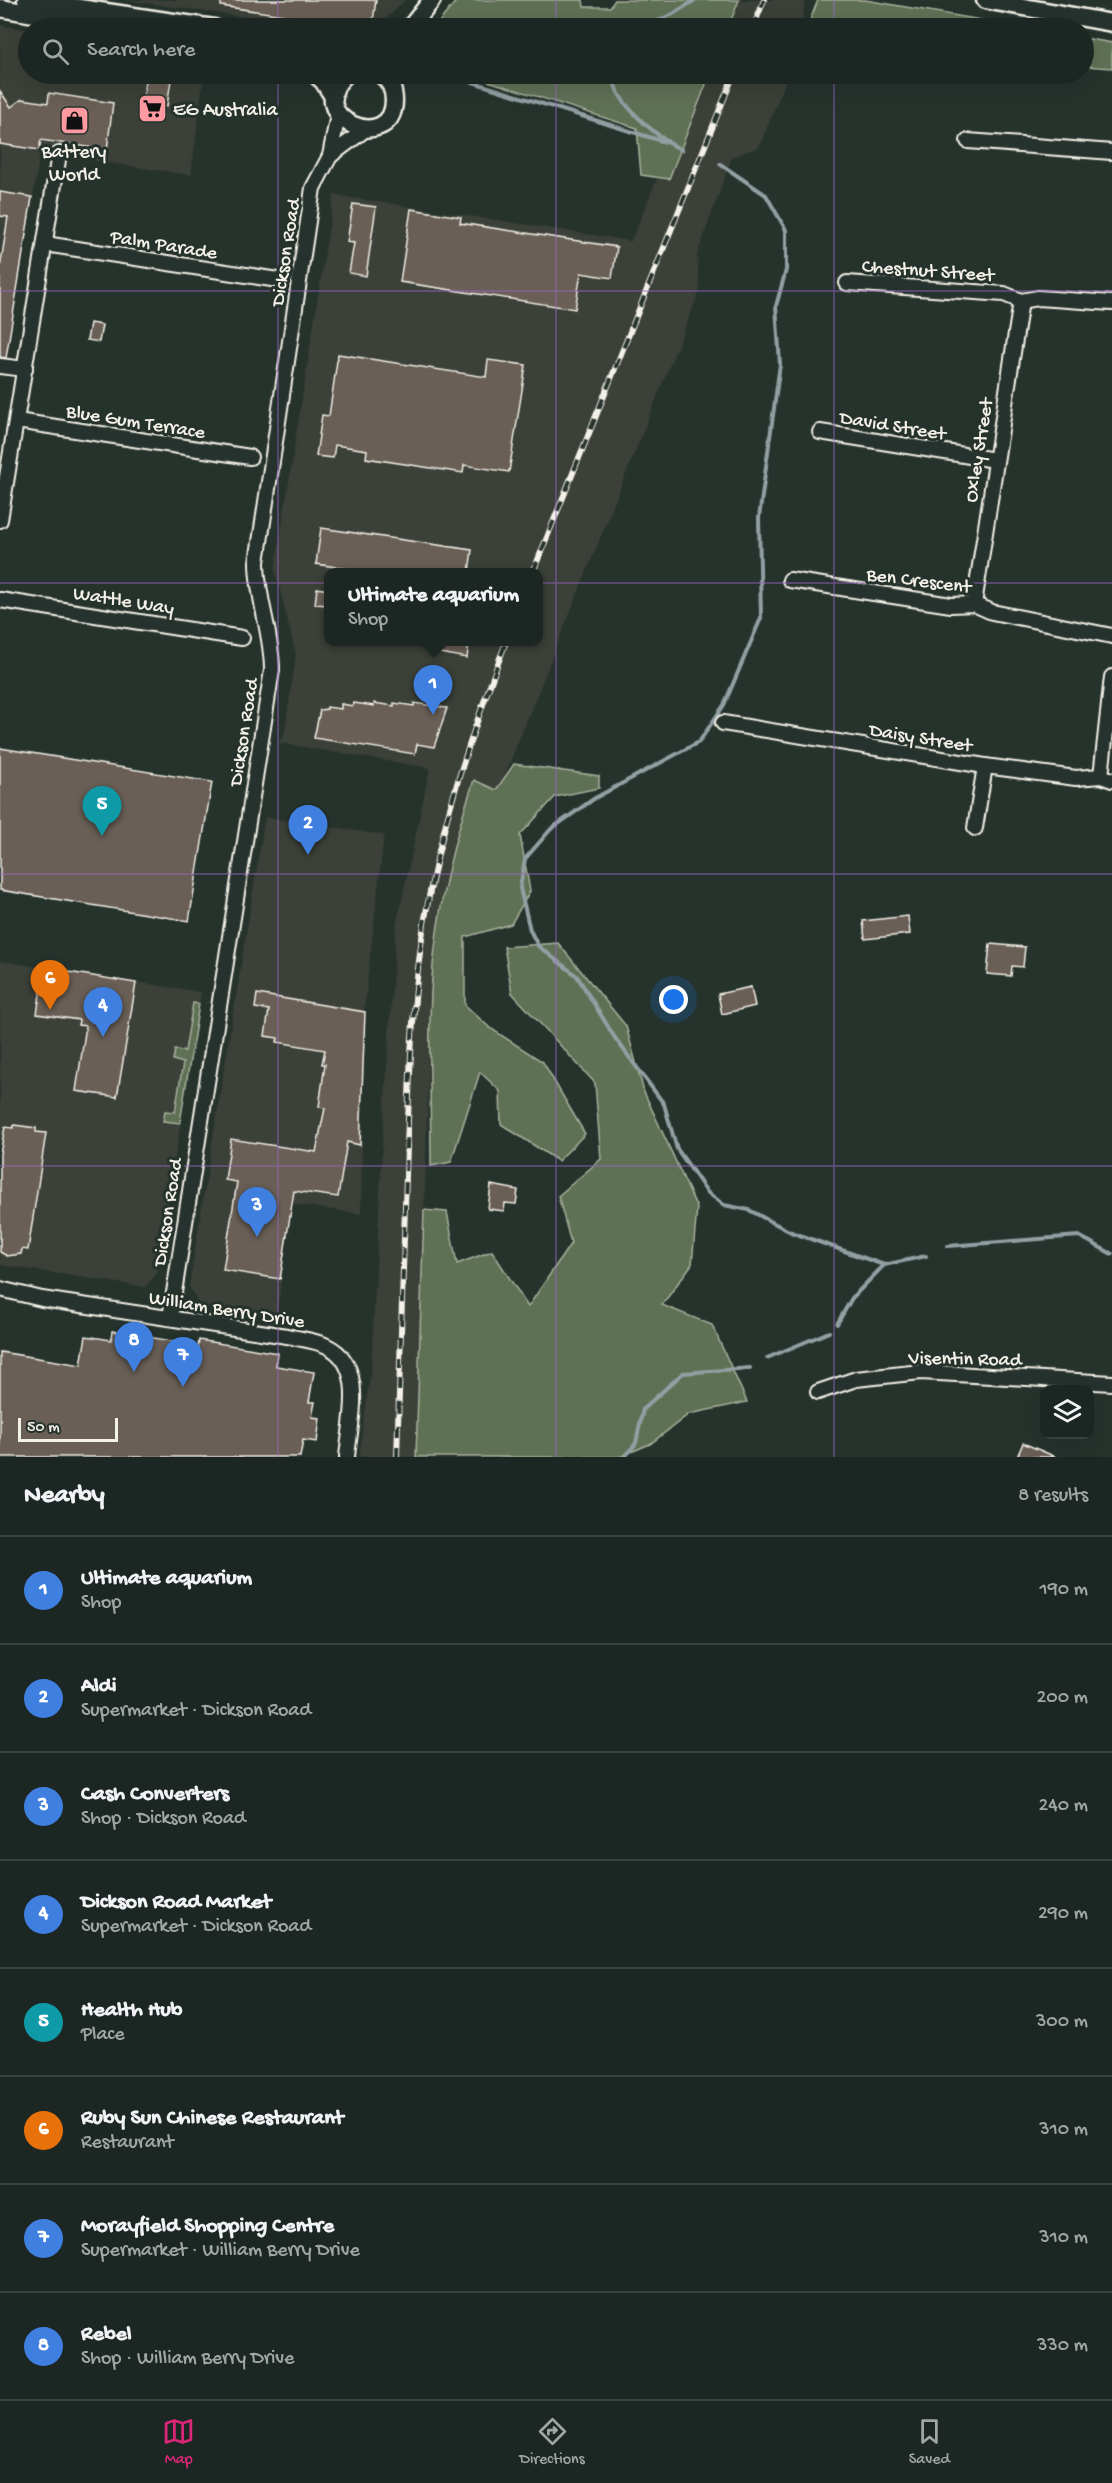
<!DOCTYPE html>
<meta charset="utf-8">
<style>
:root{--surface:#1c2622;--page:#29322f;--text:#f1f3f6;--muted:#a0a5a5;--line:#3a4340;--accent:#db2777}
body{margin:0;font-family:"Gochi Hand",sans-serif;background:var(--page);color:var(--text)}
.controls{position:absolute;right:18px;bottom:18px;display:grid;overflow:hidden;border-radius:12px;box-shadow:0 6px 24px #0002}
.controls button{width:54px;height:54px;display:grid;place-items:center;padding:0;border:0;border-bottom:2px solid var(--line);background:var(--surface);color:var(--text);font:30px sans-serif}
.scale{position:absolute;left:18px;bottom:15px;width:100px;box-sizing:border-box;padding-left:6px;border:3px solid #f4f1e8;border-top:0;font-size:16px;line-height:21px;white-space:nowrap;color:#f4f1e8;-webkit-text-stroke:4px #26332d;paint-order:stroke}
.you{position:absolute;left:674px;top:1000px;width:21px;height:21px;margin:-15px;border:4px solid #fff;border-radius:50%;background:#1a73e8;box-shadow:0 0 0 9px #1a73e833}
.badge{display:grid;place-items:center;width:39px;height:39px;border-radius:50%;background:var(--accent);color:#fff;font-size:20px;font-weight:700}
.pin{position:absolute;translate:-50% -50px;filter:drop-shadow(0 2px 3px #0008)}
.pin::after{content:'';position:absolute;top:32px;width:21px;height:18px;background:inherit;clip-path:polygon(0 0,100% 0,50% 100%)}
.popup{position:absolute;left:324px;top:568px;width:219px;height:78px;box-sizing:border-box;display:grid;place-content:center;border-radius:12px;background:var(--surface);filter:drop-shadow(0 2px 4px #0005);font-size:20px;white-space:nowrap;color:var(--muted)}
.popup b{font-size:22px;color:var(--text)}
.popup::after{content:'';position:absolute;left:50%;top:100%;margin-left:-12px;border:12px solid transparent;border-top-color:var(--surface)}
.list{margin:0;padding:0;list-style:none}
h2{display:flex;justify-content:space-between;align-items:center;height:78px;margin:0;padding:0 24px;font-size:26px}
h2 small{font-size:20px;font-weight:400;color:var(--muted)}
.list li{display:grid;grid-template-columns:39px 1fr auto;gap:18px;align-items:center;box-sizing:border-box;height:108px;padding:0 24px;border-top:2px solid var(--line)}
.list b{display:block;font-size:22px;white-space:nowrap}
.list p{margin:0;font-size:20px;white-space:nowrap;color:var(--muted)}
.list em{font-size:20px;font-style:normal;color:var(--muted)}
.icon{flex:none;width:33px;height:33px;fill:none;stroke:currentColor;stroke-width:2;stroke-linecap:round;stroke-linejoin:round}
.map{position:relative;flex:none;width:1112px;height:1457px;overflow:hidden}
.search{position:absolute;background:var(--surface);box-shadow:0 6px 24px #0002;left:18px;right:18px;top:18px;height:66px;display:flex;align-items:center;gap:15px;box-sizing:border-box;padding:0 21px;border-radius:33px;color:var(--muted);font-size:22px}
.sheet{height:942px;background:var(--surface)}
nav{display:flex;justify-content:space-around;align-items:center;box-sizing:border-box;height:84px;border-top:2px solid var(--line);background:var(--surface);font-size:16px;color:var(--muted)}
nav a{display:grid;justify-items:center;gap:3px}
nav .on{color:var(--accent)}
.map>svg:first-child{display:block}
.built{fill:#3a4039;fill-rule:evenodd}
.green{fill:#5e7154;stroke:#a9b19e;stroke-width:1.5}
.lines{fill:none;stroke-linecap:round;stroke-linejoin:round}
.stream{stroke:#92a0a4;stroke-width:4}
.building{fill:#695e56;stroke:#f4f1e8;stroke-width:1.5}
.minor-casing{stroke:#f4f1e8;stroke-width:18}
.tertiary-casing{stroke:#f4f1e8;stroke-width:21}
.minor{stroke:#26332d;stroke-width:14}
.tertiary{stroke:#26332d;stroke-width:16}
.rail-casing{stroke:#f4f1e8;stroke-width:6}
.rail{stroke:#26332d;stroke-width:4;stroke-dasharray:11;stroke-linecap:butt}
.grid{fill:none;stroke:#9f67cb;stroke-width:1.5;stroke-opacity:0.55}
.labels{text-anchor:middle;stroke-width:6;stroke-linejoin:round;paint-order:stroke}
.poi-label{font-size:20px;fill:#f4f1e8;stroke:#26332d;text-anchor:start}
.street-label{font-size:20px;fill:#f4f1e8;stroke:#26332d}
</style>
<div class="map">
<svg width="1112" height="1457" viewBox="0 0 1112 1457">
<rect width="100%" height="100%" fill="#26332d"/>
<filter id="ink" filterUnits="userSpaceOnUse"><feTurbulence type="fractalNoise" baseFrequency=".0167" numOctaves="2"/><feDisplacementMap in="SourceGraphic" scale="12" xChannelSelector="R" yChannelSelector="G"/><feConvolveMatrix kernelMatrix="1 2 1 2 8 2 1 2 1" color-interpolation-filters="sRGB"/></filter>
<g filter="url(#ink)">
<g class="built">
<polygon points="126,0 405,0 377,28 317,28"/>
<polygon points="731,0 805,0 802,28 719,28"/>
<polygon points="0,25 28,30 28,74 204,74 191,175 40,153 9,339 5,344 0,343"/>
<path d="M701,74H789L759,147L732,157L697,255L700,290L512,757L438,935L430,1019L417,1457H359L371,1370L383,1130L396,927L430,768L278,743L284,736L296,655L275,570L334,195L631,241ZM328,572H538V642H328Z"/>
<polygon points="265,817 384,835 364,1010 361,1214 292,1204 276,1318 199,1305 189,1286"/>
<polygon points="0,961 201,992 157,1273 145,1287 0,1265"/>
</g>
<g class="green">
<polygon points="457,0 583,0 584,7 610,7 615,0 739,0 728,28 434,28"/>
<polygon points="818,0 865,0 1028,28 807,28"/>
<polygon points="1084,38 1112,43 1112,68 1084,66"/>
<polygon points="466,74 710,74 669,179 641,175 637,128"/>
<path d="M514,764L599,776V788L555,797L520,835L530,891L511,924L465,937V1005L490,1028L543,1062L585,1134L558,1161L501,1124L500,1091L480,1072L451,1162L431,1166C431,1118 429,1069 430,1021C431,940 448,856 474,780L496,790Z"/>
<polygon points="558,943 626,1026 644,1092 697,1208 692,1264 662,1305 712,1325 747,1402 689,1414 650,1444 619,1457 416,1457 424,1210 447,1212 457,1264 492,1251 528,1307 571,1243 558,1196 601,1159 595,1083 512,993 504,947"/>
<polygon points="193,1003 199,1004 180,1123 163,1121 165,1111 175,1112 183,1063 173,1060 175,1050 185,1051"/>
</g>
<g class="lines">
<g class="stream">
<polyline points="643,28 673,14 695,0"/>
<polyline points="447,74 665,142"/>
<path d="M615,74C615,78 614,84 616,88C625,110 661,140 682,150"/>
<polyline points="720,164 766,195 786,230 786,270 776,306 780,364 759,518 761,618 724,705 699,742 595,798 551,829 525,859 520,888 530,930 538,946 577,976 615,1038 664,1104 677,1149 707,1192 724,1205 749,1210 791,1232 884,1265 926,1256"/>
<polyline points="948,1246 1079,1236 1112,1254"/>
<polyline points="837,1324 852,1298 884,1265"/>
<polyline points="767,1358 829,1332"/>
<polyline points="625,1457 636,1443 643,1409 683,1373 750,1368"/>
</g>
</g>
<g class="building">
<polygon points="221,0 376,0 372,28 221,6"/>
<polygon points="147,74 172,74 167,106 162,105 161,113 141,110"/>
<polygon points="0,91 11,107 22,99 48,103 49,93 113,103 107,150 41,140 39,150 0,144"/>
<polygon points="0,192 32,197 6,358 0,357 0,269 8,217 0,216"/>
<polygon points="353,204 376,207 366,276 349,273 354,243 347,242"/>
<polygon points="411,209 461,217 460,223 617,247 612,278 581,273 575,309 400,282"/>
<polygon points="90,323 102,325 99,342 87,340"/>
<polygon points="338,354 486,377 488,360 526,365 509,472 464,465 463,473 366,458 367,450 335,445 333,458 316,456 322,415 329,416"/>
<polygon points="321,528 472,550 469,572 448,569 448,573 377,573 316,564"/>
<polygon points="317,588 328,590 328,605 315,604"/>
<polygon points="436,642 469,642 467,658 435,652"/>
<polygon points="354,703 374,706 374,703 394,706 394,703 414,706 414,703 447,708 434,747 417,744 415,754 314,738 320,710 327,709 327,707 341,709 341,704 353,706"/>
<polygon points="0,748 212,782 189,921 0,890"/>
<polygon points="908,916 910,934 865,939 863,921"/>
<polygon points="990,944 1025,947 1023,967 1012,966 1011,976 987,974"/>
<polygon points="44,968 136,983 117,1097 76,1091 86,1026 78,1025 79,1020 37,1014"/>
<polygon points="751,987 755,1006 722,1014 718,994"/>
<polygon points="257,994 365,1012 360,1145 347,1142 338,1197 294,1191 280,1279 223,1270 237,1182 225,1180 231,1139 316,1152 325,1108 319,1107 325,1064 322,1064 325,1050 277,1042 278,1038 265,1036 269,1010 255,1008"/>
<polygon points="14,1125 36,1128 36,1132 46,1133 28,1250 22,1249 21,1254 7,1256 0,1252 0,1154 5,1127 13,1128"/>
<polygon points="491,1185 518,1190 516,1204 505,1203 504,1211 488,1209"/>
<polygon points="112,1331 178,1342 177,1350 197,1354 199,1340 278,1353 276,1366 314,1372 309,1402 315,1402 312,1417 320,1418 317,1442 303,1440 300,1457 0,1457 0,1352 81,1365 86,1336 111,1340"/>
<polygon points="1023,1443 1056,1457 1017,1457"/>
</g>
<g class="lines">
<defs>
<g id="minor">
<polyline points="968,141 1112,152"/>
<polyline points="330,156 366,129"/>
<polyline points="45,244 278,280"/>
<polyline points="847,283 1004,294 1021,301 1038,298 1112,303"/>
<polyline points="0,366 25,369"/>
<polyline points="17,421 250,457"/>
<polyline points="820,432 995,460"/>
<polyline points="0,520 59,154"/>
<polyline points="790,580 951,605 974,604 992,612 1112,636"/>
<polyline points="0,600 242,638"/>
<polyline points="974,604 1021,301"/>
<polyline points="723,723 985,766 1076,778 1101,776 1112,780"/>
<polyline points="1101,776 1112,677"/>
<polyline points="975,828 985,766"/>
<path d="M0,1289L42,1299L287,1336C300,1339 315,1340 327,1346C367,1365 350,1422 347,1457"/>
<path d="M170,1318L272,670C272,633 257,598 257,562L313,188L330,156L338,114"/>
<polyline points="818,1392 856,1379 921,1372 1112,1383"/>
</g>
<g id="tertiary">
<polyline points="26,0 214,28"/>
<polyline points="985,0 1112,23"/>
<polyline points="0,8 114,28"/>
<polyline points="410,28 432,0"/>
<polyline points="315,74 323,81 334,98"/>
<path d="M346,74C299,118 393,156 394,101C394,90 390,80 380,74"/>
</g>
</defs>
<use href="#minor" class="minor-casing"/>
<use href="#tertiary" class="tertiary-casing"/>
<use href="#minor" class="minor"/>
<use href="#tertiary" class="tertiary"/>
<defs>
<g id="rail">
<polyline points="753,28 764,0"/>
<polyline points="533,572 734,74"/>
<path d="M397,1457C400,1363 403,1270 406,1176C409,1092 411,1007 424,924C440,826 471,734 506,642"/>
</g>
</defs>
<use href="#rail" class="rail-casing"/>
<use href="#rail" class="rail"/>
</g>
</g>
<path class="grid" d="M278,0V28M556,0V28M834,0V28M278,74V1457M556,74V1457M834,74V1457M0,291H1112M0,583H1112M0,874H1112M0,1166H1112"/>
<defs>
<symbol id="supermarket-square" viewBox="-11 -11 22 22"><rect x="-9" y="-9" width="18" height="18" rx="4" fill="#ff9aa2" stroke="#26332d"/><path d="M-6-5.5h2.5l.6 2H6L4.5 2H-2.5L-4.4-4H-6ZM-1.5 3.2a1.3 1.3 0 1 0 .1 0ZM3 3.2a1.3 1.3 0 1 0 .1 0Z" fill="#111"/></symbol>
<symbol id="shop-square" viewBox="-11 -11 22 22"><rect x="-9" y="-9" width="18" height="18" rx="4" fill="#ff9aa2" stroke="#26332d"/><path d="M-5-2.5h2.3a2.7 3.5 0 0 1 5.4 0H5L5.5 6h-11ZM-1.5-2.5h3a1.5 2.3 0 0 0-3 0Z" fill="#111"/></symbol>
</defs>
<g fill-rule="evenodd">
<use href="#supermarket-square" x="136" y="92" width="33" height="33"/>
<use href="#shop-square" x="58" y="104" width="33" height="33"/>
</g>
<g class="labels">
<g class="poi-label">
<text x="173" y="115">EG Australia</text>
<text x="74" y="157" text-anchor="middle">Battery<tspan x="74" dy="23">World</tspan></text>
</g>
<g class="street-label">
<text transform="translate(164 243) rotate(9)" y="7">Palm Parade</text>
<text transform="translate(284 252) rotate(-81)" y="7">Dickson Road</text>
<text transform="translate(928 269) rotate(4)" y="7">Chestnut Street</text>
<text transform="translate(136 420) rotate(9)" y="7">Blue Gum Terrace</text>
<text transform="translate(893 424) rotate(9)" y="7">David Street</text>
<text transform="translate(977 450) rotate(-81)" y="7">Oxley Street</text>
<text transform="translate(919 579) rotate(7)" y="7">Ben Crescent</text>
<text transform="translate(124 599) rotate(9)" y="7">Wattle Way</text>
<text transform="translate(242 732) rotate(-81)" y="7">Dickson Road</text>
<text transform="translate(921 736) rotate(9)" y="7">Daisy Street</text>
<text transform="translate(166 1212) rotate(-81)" y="7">Dickson Road</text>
<text transform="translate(227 1308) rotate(9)" y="7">William Berry Drive</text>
<text transform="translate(965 1357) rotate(1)" y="7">Visentin Road</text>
</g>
</g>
</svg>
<div class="controls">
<button><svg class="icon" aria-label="layers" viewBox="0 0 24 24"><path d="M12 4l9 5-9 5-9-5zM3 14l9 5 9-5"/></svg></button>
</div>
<div class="scale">50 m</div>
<div class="you"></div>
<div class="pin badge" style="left:433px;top:715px;background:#3f7fe0">1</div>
<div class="popup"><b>Ultimate aquarium</b>Shop</div>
<div class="pin badge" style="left:308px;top:855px;background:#3f7fe0">2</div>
<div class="pin badge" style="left:257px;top:1237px;background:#3f7fe0">3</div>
<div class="pin badge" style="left:103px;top:1037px;background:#3f7fe0">4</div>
<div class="pin badge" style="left:102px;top:836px;background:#0f9aa8">5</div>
<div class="pin badge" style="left:50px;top:1010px;background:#e8710a">6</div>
<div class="pin badge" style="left:183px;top:1387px;background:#3f7fe0">7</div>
<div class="pin badge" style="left:134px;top:1372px;background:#3f7fe0">8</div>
<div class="search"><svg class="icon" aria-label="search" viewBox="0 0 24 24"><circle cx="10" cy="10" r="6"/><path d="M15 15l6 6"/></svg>Search here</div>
</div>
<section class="sheet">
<h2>Nearby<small>8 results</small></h2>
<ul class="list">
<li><span class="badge" style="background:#3f7fe0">1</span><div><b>Ultimate aquarium</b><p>Shop</p></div><em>190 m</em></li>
<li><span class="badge" style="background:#3f7fe0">2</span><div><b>Aldi</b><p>Supermarket · Dickson Road</p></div><em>200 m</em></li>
<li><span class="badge" style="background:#3f7fe0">3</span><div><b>Cash Converters</b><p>Shop · Dickson Road</p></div><em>240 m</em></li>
<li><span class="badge" style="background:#3f7fe0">4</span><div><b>Dickson Road Market</b><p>Supermarket · Dickson Road</p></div><em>290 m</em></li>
<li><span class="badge" style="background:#0f9aa8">5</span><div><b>Health Hub</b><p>Place</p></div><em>300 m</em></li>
<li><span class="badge" style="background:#e8710a">6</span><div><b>Ruby Sun Chinese Restaurant</b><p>Restaurant</p></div><em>310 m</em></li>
<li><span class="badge" style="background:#3f7fe0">7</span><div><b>Morayfield Shopping Centre</b><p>Supermarket · William Berry Drive</p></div><em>310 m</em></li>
<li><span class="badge" style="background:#3f7fe0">8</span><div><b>Rebel</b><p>Shop · William Berry Drive</p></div><em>330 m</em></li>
</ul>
</section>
<nav>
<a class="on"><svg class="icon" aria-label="map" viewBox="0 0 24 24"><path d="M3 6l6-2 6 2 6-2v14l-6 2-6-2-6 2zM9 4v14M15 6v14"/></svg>Map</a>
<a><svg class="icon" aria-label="directions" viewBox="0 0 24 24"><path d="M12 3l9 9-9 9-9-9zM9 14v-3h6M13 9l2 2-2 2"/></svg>Directions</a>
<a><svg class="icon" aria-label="saved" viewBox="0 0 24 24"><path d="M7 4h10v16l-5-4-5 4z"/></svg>Saved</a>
</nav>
